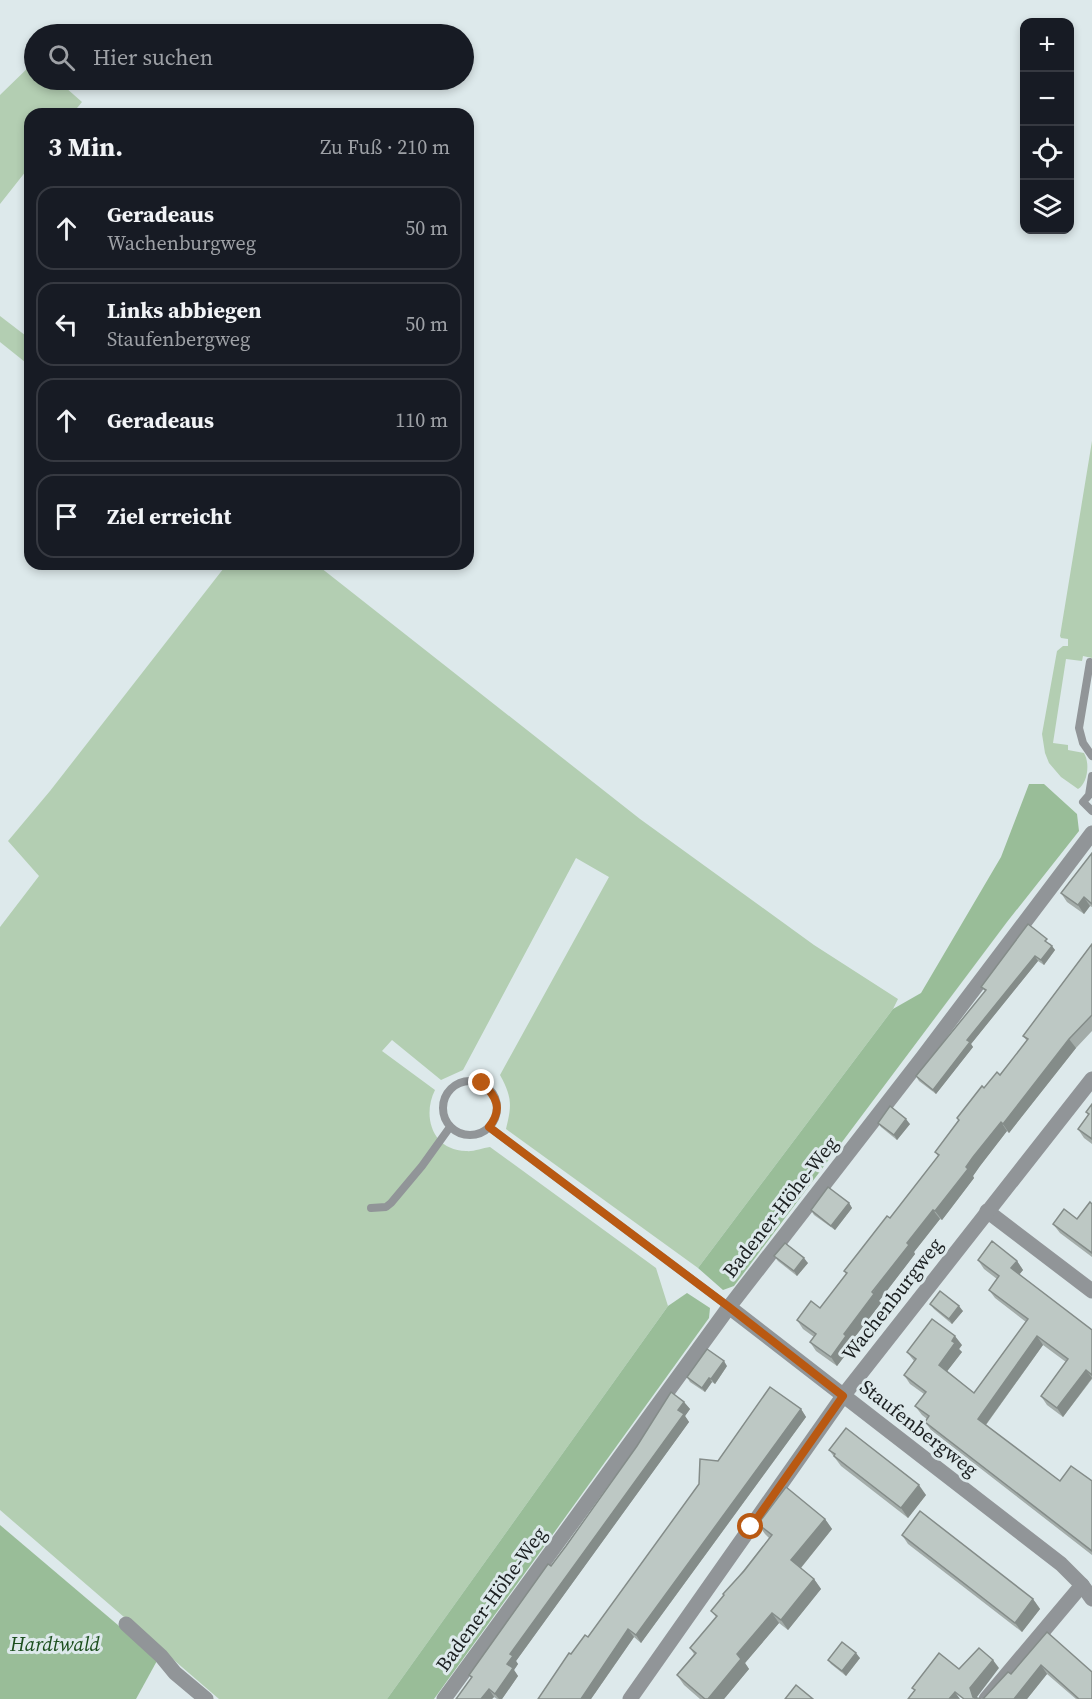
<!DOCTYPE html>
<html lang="de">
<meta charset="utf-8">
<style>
:root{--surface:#171b24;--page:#242831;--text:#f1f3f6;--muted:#9ea1a6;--line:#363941}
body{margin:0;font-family:"Source Serif 4",serif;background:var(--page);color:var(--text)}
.controls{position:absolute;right:18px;top:18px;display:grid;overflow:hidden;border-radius:12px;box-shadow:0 3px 9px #0003}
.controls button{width:54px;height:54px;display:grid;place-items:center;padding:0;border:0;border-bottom:2px solid var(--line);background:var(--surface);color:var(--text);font:30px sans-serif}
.stop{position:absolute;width:18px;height:18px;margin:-14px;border:4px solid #b95912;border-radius:50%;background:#fff}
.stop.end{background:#b95912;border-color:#fff;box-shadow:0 2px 6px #0008}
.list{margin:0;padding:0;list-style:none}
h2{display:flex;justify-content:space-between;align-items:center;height:78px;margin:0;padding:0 24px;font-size:26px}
h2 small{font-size:20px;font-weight:400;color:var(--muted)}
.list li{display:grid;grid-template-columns:39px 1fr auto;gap:18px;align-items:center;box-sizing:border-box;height:84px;margin:0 12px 12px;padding:0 12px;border:2px solid var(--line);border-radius:18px}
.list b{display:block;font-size:22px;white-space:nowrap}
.list p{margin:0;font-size:20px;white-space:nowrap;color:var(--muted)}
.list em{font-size:20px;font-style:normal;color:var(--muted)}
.icon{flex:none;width:33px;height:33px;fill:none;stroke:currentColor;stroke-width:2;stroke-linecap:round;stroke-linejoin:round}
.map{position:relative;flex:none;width:1092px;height:1699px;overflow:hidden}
.search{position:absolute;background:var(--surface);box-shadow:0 3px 9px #0003;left:24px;top:24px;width:450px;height:66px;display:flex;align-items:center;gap:15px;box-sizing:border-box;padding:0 21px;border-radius:33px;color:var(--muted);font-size:22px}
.panel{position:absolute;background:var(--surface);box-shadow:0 3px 9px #0003;left:24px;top:108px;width:450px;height:462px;border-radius:18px}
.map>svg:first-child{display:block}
.green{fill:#b3ceb2}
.forest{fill:#99bd98}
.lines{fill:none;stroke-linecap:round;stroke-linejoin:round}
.service{stroke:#919598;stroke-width:8}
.minor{stroke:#919598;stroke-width:15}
.wall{fill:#a3aca9}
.shaded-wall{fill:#848c89}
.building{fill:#bdc8c4;stroke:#848c89;stroke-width:1.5}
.route{stroke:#b95912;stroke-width:8}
.labels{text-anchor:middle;stroke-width:6;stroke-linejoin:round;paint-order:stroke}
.street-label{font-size:20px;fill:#1b1f20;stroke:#dde9eb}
.park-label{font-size:20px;font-style:italic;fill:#1b4e1d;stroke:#dde9eb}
</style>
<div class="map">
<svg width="1092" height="1699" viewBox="0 0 1092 1699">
<rect width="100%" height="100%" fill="#dde9eb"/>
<g class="green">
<polygon points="34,62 34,80 57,80 82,102 72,114 30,114 30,166 0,204 0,95"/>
<polygon points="0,316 30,339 30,366 0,342"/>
<path d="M1092,441V658L1083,656L1082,661L1066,659L1053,743L1068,745V750L1084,753C1090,763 1088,783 1078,789L1061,777L1049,763L1045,753L1042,734L1057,651L1063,646H1068V639L1061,638L1060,636Z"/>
<path d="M227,564H316L640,819L814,945L898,999L893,1009L698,1268L506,1129C512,1105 512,1097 500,1075L609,877L576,858L463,1070L441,1080L392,1040L382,1051L435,1090C422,1116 432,1150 466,1151C473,1152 482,1148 490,1147L656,1268L668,1306L387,1699H219L0,1510V927L39,876L8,841L50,791Z"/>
</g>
<g class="forest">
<polygon points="1029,784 1044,784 1077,814 1079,831 1007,922 734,1286 723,1290 698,1268 893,1009 921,993 1001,857"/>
<polygon points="687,1293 710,1308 709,1318 434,1699 387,1699 668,1306"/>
<polygon points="0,1525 158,1659 136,1699 0,1699"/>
</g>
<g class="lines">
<g class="service">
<polyline points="1090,662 1079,728 1083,743 1092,756"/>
<polyline points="1092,776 1089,795 1083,802 1092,811"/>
<circle cx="470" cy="1108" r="27"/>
<polyline points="489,1127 729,1307"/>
<polyline points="371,1208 386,1207 391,1203 422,1166 450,1127"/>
</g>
<g class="minor">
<polyline points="987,1211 1092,1291"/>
<polyline points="729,1307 1061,1564 1082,1585 1092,1599"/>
<polyline points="126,1624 161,1656 175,1673 206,1699"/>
<polyline points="444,1699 729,1307 922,1058 1092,833"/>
<polyline points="630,1699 843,1396 1092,1079"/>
<polyline points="986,1699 1082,1585"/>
</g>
</g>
<g class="wall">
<polygon points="1092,853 1092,907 1090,906 1084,914 1067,902 1061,893"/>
<polygon points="1051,943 1050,944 1055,950 1044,965 1038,961 971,1044 973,1047 936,1094 919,1081 916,1076 985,991 981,987"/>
<polygon points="1092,944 1092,1031 1076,1048 1009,1133 1007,1131 980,1166 973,1176 974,1178 949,1211 942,1220 940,1219 914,1252 915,1254 879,1301 881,1303 851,1342 853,1345 837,1366 816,1351 810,1342 814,1337 803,1329 797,1320 820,1308 846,1274 844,1271 890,1218 938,1156 935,1152 959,1121 957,1118 984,1088 1000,1075 1027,1041 1023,1036"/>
<polygon points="1092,1104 1092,1144 1084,1138 1078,1129 1088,1115 1086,1112"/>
<polygon points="878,1123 910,1124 897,1140 881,1127"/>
<polygon points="849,1203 852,1208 835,1230 814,1215 811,1210"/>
<polygon points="1092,1204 1092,1257 1060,1233 1053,1224 1077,1219"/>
<polygon points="774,1256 808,1263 797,1276 778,1261"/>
<polygon points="978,1260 1017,1261 1023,1270 1019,1275 1092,1330 1092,1379 1063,1417 1047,1405 1041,1396 1066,1362 1043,1345 986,1425 1060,1481 1092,1481 1092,1555 931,1430 925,1422 927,1419 922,1415 915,1406 924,1394 910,1384 904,1375 914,1361 907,1352 962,1345 959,1349 962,1352 947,1371 974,1393 1026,1322 995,1298 989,1290 997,1279 984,1269"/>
<polygon points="930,1304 963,1311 952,1324 934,1309"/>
<polygon points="727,1366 715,1384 712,1382 705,1392 690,1382 687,1377"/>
<polygon points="684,1402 690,1409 685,1416 689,1422 516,1661 518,1664 514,1670 518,1676 502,1699 497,1699 494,1697 492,1699 456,1699 471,1678 469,1675 551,1566"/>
<polygon points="801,1409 806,1417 641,1643 634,1637 591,1699 538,1699 571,1654 588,1637 718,1461"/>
<polygon points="829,1450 926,1495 908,1518 841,1466"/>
<polygon points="825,1519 832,1529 801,1568 814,1579 821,1589 788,1630 779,1623 745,1663 749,1669 724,1699 700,1699 684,1685 677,1675 694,1654 690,1648 716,1617 711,1611 769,1538 765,1534 758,1524"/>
<polygon points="902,1535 1033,1599 1040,1609 1022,1632 908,1544"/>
<polygon points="1047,1632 1092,1699 1076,1699 1047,1674 1027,1699 983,1699 1011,1674"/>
<polygon points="860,1658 846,1676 831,1664 828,1660"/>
</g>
<g class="shaded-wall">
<polygon points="1084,897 1090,906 1084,914 1078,905"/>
<polygon points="1052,946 1055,950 1044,965 1041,960"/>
<polygon points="1035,956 1038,961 971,1044 973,1047 936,1094 933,1090 967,1040"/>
<polygon points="1069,1039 1076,1048 1009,1133 1003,1124"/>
<polygon points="906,1119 910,1124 897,1140 894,1135"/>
<polygon points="1001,1122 1007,1131 980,1166 973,1176 974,1178 942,1220 935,1211 973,1157"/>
<polygon points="849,1203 852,1208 835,1230 831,1226"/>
<polygon points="933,1210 940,1219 914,1252 915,1254 879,1301 881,1303 851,1342 853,1345 837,1366 831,1357 844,1334 907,1243"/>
<polygon points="804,1258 808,1263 797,1276 794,1271"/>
<polygon points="1017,1261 1023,1270 1017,1277 1011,1268"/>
<polygon points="959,1306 963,1311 952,1324 949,1319"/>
<polygon points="955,1336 962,1345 959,1349 962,1352 945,1374 939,1365"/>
<polygon points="1037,1336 1043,1345 984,1427 978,1419"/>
<polygon points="724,1361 727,1366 715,1384 711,1379"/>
<polygon points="1086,1370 1092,1378 1063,1417 1057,1408"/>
<polygon points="709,1378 712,1382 705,1392 702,1388"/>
<polygon points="684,1402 690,1409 685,1416 689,1422 516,1661 518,1664 514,1670 518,1676 502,1699 499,1699 495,1694 507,1664 510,1654"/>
<polygon points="801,1409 806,1417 641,1643 636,1635"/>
<polygon points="919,1485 926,1495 908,1518 901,1508"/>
<polygon points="825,1519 832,1529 799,1570 791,1560"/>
<polygon points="814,1579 821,1589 788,1630 781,1620"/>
<polygon points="1033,1599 1040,1609 1022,1632 1015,1623"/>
<polygon points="772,1613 779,1623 745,1663 749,1669 724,1699 708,1699 737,1654"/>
<polygon points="628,1629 634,1637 591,1699 581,1699"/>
<polygon points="856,1653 860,1658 846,1676 842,1671"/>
<polygon points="993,1660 999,1668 977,1697 977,1699 973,1697 970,1688"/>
<polygon points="1041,1665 1047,1674 1027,1699 1014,1699"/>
<polygon points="489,1689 494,1697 492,1699 481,1699"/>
<polygon points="955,1692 960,1699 949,1699"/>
</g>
<g class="building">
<polygon points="1092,853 1092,904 1084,897 1078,905 1061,893"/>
<polygon points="1028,924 1047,939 1045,941 1052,946 1041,960 1035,956 967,1040 970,1042 933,1090 916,1076 986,990 981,987"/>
<polygon points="1092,944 1092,1015 1069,1039 1003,1124 1001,1122 973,1157 966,1167 968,1169 935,1211 933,1210 907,1243 909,1245 872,1292 874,1294 844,1334 846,1336 831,1357 810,1342 816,1334 797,1320 811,1301 820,1308 847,1273 844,1271 859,1252 887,1216 890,1218 939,1155 935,1152 959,1120 957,1118 982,1086 984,1088 997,1072 1000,1075 1028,1039 1023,1036"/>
<polygon points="1092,1104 1092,1139 1078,1129 1089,1114 1086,1112"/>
<polygon points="890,1106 906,1119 894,1135 878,1123"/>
<polygon points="828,1187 849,1203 831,1226 811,1210"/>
<polygon points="1090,1202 1092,1204 1092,1253 1053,1224 1064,1209 1077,1219"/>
<polygon points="992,1241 1017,1261 1011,1268 1092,1330 1092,1375 1086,1370 1057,1408 1041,1396 1068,1359 1037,1336 978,1419 1060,1481 1071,1466 1092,1481 1092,1551 925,1422 929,1416 915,1406 926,1392 904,1375 916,1359 907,1352 932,1319 955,1336 952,1341 955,1343 939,1365 974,1393 1028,1319 989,1290 999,1276 978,1260"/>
<polygon points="785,1243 804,1258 794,1271 774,1256"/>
<polygon points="940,1291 959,1306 949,1319 930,1304"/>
<polygon points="707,1349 724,1361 711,1379 709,1378 702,1388 687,1377"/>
<polygon points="770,1387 801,1409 636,1635 628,1629 581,1699 538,1699 569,1653 571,1654 585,1635 588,1637 699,1484 700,1459 718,1461"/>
<polygon points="671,1392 684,1402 678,1410 684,1414 510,1654 513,1656 507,1664 513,1668 495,1694 489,1689 481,1699 456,1699 472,1677 469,1675 548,1564 551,1566 566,1546 637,1446"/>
<polygon points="846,1428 919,1485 901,1508 834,1456 835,1454 829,1450"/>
<polygon points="786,1487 825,1519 791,1560 814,1579 781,1620 772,1613 737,1654 741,1659 708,1699 705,1699 677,1675 696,1653 690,1648 717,1616 711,1611 724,1595 723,1594 744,1571 772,1535 758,1524"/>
<polygon points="920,1511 1033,1599 1015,1623 902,1535"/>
<polygon points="1047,1632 1092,1672 1092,1699 1079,1699 1041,1665 1014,1699 983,1699 1008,1672 1011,1674"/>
<polygon points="842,1642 856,1653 842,1671 828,1660"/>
<polygon points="979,1648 993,1660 970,1688 973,1697 981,1699 964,1699 955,1692 949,1699 908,1699 915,1690 912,1688 939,1653 959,1669"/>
<polygon points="796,1685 813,1699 785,1699"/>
</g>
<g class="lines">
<path class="route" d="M482,1083C497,1097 503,1109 489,1127L729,1307L843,1396L751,1527"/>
</g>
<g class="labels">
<g class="street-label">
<text transform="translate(780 1207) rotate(-52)" y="7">Badener-Höhe-Weg</text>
<text transform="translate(892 1299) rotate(-52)" y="7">Wachenburgweg</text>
<text transform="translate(919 1428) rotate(38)" y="7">Staufenbergweg</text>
<text transform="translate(491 1599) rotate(-54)" y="7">Badener-Höhe-Weg</text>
</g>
<g class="park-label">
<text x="55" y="1651">Hardtwald</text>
</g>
</g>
</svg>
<div class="controls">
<button>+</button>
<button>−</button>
<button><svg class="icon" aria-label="locate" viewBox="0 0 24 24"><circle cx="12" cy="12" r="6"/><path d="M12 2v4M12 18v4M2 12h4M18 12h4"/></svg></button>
<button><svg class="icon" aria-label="layers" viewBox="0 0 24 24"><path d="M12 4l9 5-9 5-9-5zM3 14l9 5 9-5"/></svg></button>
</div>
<div class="stop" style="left:751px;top:1527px"></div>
<div class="stop end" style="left:482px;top:1083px"></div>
<div class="search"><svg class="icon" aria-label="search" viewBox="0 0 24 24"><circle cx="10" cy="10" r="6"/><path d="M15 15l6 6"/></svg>Hier suchen</div>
<section class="panel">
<h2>3 Min.<small>Zu Fuß · 210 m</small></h2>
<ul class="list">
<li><svg class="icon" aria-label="ahead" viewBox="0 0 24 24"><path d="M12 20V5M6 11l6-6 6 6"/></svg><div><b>Geradeaus</b><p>Wachenburgweg</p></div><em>50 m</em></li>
<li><svg class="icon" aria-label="left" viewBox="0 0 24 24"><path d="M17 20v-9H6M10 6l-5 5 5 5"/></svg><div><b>Links abbiegen</b><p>Staufenbergweg</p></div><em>50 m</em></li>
<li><svg class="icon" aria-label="ahead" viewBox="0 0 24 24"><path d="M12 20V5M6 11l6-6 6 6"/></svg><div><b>Geradeaus</b></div><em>110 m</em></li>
<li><svg class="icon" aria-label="arrive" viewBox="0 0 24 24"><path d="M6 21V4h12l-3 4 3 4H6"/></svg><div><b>Ziel erreicht</b></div></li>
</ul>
</section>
</div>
